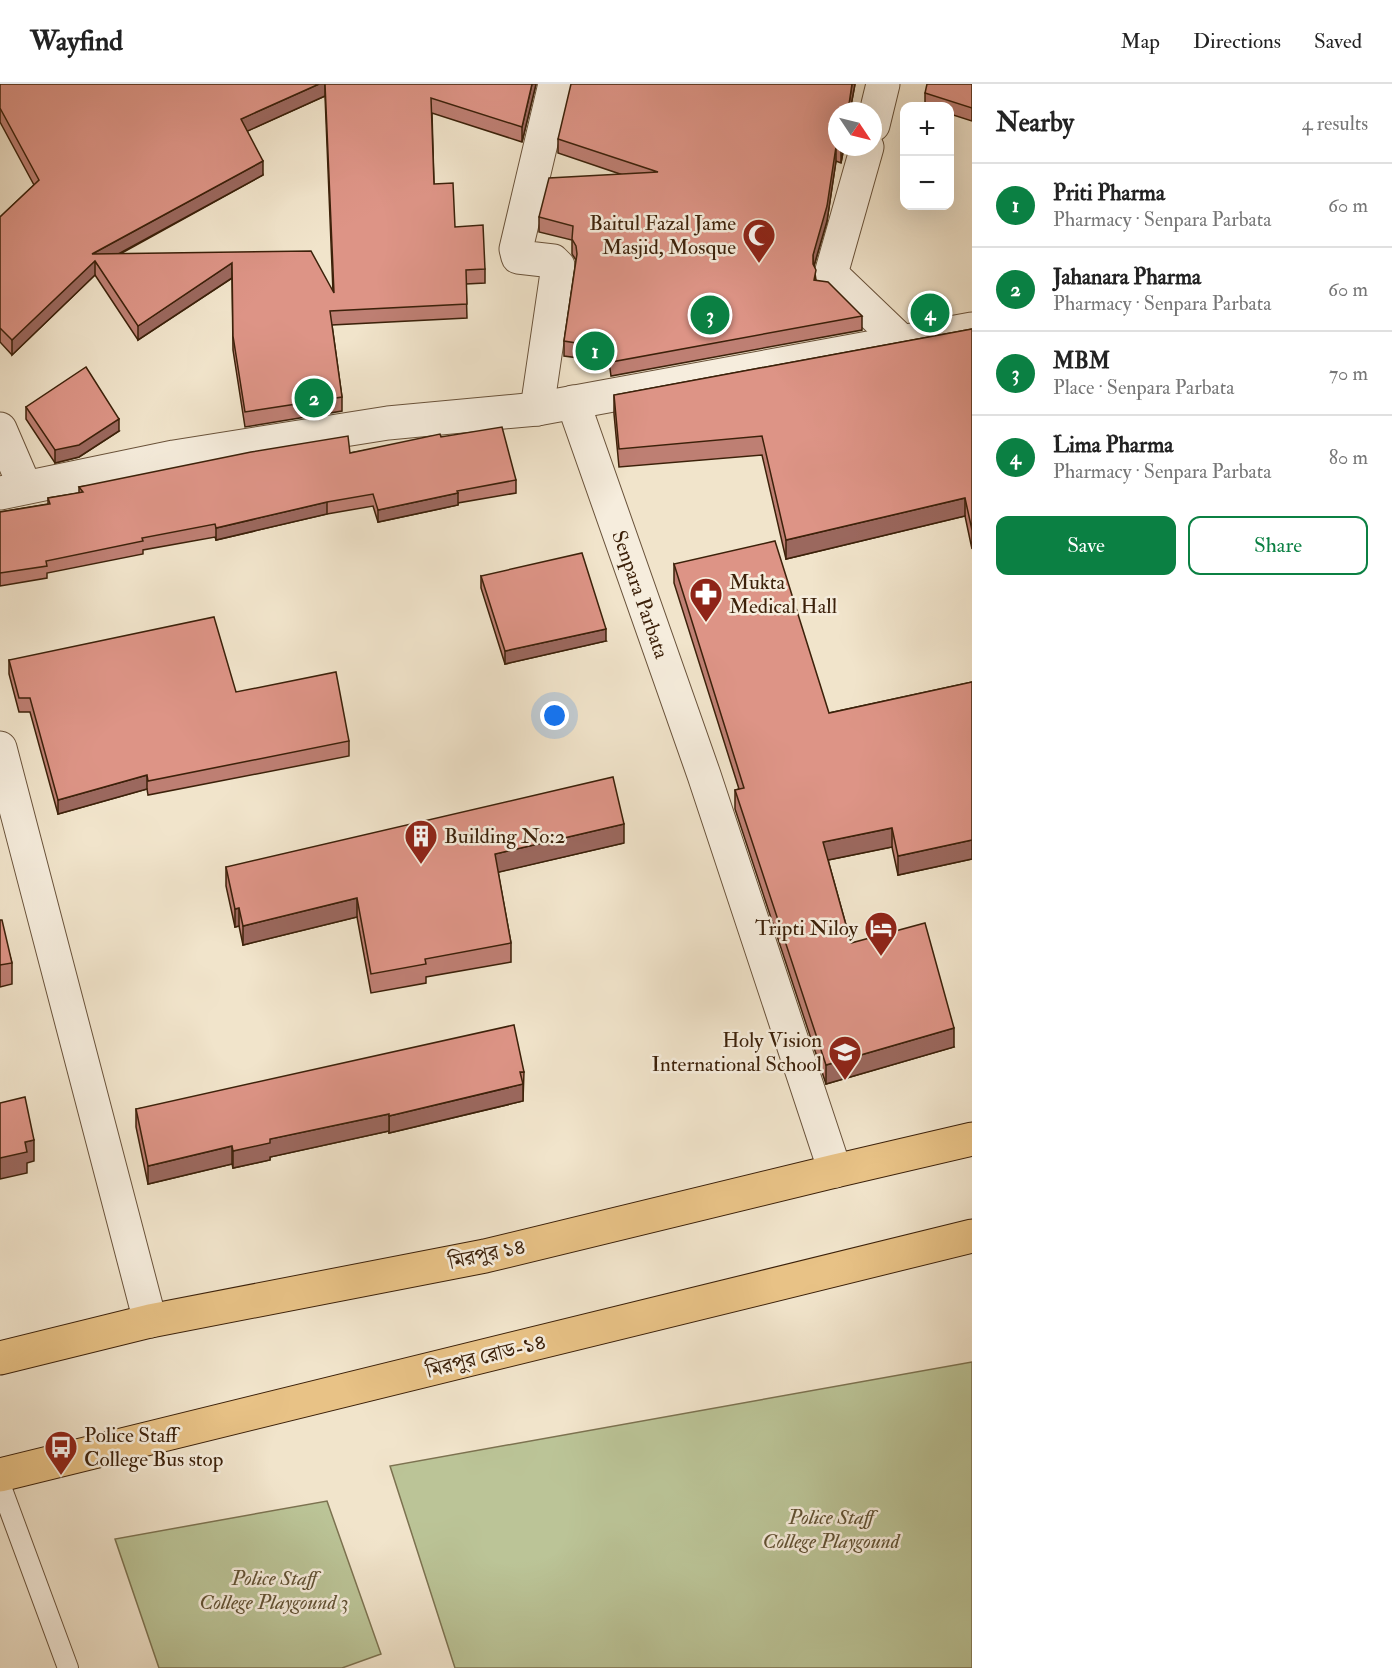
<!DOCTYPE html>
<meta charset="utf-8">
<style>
:root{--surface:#fff;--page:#f6f6f6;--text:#222;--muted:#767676;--line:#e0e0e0;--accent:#0b8043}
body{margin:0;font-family:"IM FELL Double Pica","Noto Serif Bengali",serif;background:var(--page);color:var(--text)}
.controls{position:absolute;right:18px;top:18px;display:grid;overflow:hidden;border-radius:12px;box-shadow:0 6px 24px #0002}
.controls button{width:54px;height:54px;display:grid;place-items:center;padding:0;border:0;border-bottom:2px solid var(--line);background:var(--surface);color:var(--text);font:30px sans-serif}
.compass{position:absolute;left:828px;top:18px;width:54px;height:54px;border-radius:50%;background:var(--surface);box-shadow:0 6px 24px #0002;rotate:125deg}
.you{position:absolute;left:555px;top:632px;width:21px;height:21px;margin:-15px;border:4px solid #fff;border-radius:50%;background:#1a73e8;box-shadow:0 0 0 9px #1a73e833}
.badge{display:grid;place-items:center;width:39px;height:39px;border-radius:50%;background:var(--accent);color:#fff;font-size:20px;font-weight:700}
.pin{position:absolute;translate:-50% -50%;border:3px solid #fff;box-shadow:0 2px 6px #0006}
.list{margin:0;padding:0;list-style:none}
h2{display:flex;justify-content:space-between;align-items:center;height:78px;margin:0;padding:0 24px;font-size:26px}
h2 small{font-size:20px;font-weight:400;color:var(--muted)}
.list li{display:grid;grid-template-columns:39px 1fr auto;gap:18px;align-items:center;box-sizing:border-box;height:84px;padding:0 24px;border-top:2px solid var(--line)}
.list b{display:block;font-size:22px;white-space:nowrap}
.list p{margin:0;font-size:20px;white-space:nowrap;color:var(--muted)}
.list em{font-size:20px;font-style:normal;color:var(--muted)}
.actions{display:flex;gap:12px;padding:18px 24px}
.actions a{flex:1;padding:14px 0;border:2px solid var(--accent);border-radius:12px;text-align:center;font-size:21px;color:var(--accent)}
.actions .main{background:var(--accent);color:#fff}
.map{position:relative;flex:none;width:972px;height:1584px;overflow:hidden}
header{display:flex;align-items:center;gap:36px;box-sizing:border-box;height:84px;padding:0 30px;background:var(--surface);border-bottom:2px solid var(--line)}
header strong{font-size:28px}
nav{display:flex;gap:33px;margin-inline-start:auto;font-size:21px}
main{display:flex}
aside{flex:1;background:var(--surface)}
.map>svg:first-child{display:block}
.park{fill:#bbc497;stroke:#7c7250;stroke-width:1.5}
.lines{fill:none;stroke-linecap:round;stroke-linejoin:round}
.service-casing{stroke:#69523a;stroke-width:22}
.minor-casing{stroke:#69523a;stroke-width:35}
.primary-casing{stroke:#3c210a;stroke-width:35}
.service{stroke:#f6eddd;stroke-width:20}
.minor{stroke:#f6eddd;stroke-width:33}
.primary{stroke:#e8c286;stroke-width:33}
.wall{fill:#be7f73;stroke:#3c210a;stroke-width:1.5;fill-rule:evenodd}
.shaded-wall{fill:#9b685e;stroke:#3c210a;stroke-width:1.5}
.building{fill:#dd9486;stroke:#3c210a;stroke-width:1.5}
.labels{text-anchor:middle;stroke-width:5;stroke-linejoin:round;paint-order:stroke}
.poi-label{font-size:21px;fill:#3c210a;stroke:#f6eddd;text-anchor:end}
.street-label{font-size:21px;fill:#3c210a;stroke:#f6eddd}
.park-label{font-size:21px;font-style:italic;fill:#625234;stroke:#f6eddd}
</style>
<header>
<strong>Wayfind</strong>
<nav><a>Map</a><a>Directions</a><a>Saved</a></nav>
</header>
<main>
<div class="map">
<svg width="972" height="1584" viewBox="0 0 972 1584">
<rect width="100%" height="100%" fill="#f1e4cb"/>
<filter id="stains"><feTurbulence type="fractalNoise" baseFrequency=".00333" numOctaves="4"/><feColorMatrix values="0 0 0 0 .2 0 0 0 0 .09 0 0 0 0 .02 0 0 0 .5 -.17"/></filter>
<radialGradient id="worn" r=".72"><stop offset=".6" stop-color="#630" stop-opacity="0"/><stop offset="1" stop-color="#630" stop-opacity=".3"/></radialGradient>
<g class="park">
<polygon points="972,1278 972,1584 455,1584 390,1382"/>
<polygon points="327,1417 381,1570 342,1584 159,1584 115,1455"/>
</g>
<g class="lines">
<defs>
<polyline id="service" points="0,1400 68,1584"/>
<g id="minor">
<polyline points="873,41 883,0"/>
<polyline points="867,63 831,190 902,258"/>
<path id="s1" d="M573,318L704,691L835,1087"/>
<polyline points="537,325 558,182 553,177 518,173 516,165 555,0"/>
<polyline points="0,345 25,403"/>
<polyline points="0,409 174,373 388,339 537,325 972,245"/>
<polyline points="0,664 150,1237"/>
</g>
<g id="primary">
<polyline points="0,1274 150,1237 485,1172 835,1087 972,1055"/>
<polyline points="0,1391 972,1152"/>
</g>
</defs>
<use href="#service" class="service-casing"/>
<use href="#minor" class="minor-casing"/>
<use href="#primary" class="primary-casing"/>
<use href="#service" class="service"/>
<use href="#minor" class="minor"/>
<use href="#primary" class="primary"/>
</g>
<g class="wall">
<path d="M0,0H536L522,58L432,29L434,100L455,143L485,185V199L466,200L467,234L332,241L342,313V327L245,343L233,266L232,194L138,256L95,191L12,271L0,258V133L34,101L0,38ZM325,12L333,208L120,170L263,91L247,47Z"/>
<polygon points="855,0 850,27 837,27 837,63 844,63 841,79 836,77 827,137 814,182 816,196 862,232 862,246 611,292 609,278 564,272 564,257 576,176 572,170 572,156 539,148 539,133 620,90 558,69 558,55"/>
<polygon points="972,0 972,37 950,30 950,22 925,22 925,9"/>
<polygon points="972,245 972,465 965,432 786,475 762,371 619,383 614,330 614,311"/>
<polygon points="26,323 119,347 79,373 55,379 26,335"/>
<polygon points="441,353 516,396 516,409 458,419 458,421 378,438 373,422 327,430 216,456 215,453 143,466 143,470 47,489 47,494 0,502 0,428 48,420 48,414 79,409 79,403 350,369"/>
<polygon points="674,480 829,629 972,598 972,775 898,791 892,763 828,776 851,859 954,963 826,1000 735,725 735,706 739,705 674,499"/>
<polygon points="481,492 606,557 505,580 481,504"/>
<polygon points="9,576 236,608 349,657 349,672 148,711 147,705 58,730 30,628 19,628 9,590"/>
<polygon points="624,759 498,788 511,859 511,878 426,893 426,899 371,909 357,833 243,861 239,842 235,843 226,802 226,783"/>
<polygon points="0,836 12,879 12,900 0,903"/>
<polygon points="524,988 523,1017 389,1049 389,1047 270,1073 270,1076 233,1084 232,1080 148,1100 136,1043 136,1025"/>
</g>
<g class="shaded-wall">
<polygon points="319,0 325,0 325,12 241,50 241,35"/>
<polygon points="532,0 536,0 522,58 522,43"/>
<polygon points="852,0 855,0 850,27 848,27"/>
<polygon points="836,63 836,77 827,137 813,185 813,171"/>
<polygon points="841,63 844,63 841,79"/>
<polygon points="263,77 263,91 98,181 95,177 95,191 12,271 12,256 92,170"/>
<polygon points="232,179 232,194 138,256 138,242"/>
<polygon points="119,335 119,347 79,373 55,379 55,366"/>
<polygon points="458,409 458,421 378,438 378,426"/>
<polygon points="965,414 965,432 786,475 786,456"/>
<polygon points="327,418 327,430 216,456 216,444"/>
<polygon points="606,545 606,557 505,580 505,567"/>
<polygon points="147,691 147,705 58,730 58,716"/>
<polygon points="624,740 624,759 495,789 495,770"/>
<polygon points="892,744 892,763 823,777 823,758"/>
<polygon points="972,756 972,775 898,791 898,772"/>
<polygon points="357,814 357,833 243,861 243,842"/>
<polygon points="239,824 239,842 235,843 235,825"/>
<polygon points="954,944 954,963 826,1000 826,981"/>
<polygon points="523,1000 523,1017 389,1049 389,1032"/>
<polygon points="389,1030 389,1047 270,1073 270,1076 233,1084 233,1067 270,1055"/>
<polygon points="34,1056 34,1077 27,1079 27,1089 0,1095 0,1074 25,1058"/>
<polygon points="232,1062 232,1080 148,1100 148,1082"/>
</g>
<g class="building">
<polygon points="0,0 319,0 241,35 263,77 92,170 311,167 334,209 325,0 532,0 522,43 431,14 434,100 453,99 455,143 483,141 485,185 466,186 467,220 330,227 342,313 245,328 233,252 232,179 138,242 95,177 12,256 0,244 0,133 39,96 0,24"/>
<polygon points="571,0 852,0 848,27 837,27 837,63 841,63 841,64 836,63 827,122 813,171 813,180 816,186 814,196 828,198 862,232 611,278 609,264 564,257 577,170 576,162 572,155 573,142 539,133 549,94 658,88 558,55"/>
<polygon points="927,0 972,0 972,24 925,9"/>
<polygon points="972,245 972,446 965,414 786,456 762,352 619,365 614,311"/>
<polygon points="86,283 119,335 79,361 55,366 26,323"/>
<polygon points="502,343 516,396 457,407 458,409 378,426 373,410 327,418 216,444 215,440 142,454 143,457 46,477 47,482 0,489 0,428 50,420 48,414 83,408 79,403 251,368 348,352 350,369 440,350 441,353"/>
<polygon points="775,457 829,629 972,598 972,756 898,772 892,744 823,758 851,859 925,839 954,944 826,981 735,706 744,704 674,480"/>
<polygon points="582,469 606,545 505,567 481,492"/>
<polygon points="214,533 236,608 336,588 349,657 148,697 147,691 58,716 30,614 19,614 9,576"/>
<polygon points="613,693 624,740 495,770 511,859 425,875 426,880 371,890 357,814 243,842 239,824 235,825 226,783"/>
<polygon points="0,836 2,836 12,879 0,881"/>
<polygon points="514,941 524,988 520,988 523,1000 389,1032 389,1030 270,1055 270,1059 233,1067 232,1062 148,1082 136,1025"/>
<polygon points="25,1013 34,1056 25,1058 27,1068 0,1074 0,1019"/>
</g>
<defs>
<symbol id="mosque-pin" viewBox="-11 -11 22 30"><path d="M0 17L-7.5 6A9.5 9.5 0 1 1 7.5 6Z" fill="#8f2418" stroke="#f6eddd"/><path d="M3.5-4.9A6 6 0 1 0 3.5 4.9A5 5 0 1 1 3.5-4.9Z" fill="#fff"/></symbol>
<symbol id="pharmacy-pin" viewBox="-11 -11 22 30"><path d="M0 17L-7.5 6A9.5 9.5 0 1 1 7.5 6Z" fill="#8f2418" stroke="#f6eddd"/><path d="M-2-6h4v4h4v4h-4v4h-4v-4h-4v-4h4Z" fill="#fff"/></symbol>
<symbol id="building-pin" viewBox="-11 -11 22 30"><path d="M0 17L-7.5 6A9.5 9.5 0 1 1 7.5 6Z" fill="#8f2418" stroke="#f6eddd"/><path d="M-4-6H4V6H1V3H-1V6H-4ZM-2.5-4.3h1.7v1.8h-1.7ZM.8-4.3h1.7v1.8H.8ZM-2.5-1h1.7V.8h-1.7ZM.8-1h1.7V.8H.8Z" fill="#fff"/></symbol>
<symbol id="hotel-pin" viewBox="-11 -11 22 30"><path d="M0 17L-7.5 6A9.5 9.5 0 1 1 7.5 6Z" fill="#8f2418" stroke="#f6eddd"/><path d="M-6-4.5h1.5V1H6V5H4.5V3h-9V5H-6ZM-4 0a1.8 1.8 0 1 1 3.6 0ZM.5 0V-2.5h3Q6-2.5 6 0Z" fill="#fff"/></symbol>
<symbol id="school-pin" viewBox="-11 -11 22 30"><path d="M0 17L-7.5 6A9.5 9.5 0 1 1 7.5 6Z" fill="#8f2418" stroke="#f6eddd"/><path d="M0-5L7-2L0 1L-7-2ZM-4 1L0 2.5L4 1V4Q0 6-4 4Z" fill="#fff"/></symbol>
<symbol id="bus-pin" viewBox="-11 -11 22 30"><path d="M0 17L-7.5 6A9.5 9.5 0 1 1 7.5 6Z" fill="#8f2418" stroke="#f6eddd"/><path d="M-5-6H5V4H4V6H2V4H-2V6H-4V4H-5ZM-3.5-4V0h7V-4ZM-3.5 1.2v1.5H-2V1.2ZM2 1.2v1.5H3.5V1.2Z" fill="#fff"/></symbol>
</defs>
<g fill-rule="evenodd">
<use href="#mosque-pin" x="740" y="132" width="38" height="52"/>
<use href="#pharmacy-pin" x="687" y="491" width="38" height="52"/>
<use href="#building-pin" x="402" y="733" width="38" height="52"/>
<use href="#hotel-pin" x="862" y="825" width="38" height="52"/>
<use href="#school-pin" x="826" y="949" width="38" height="52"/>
<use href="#bus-pin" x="42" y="1344" width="38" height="52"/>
</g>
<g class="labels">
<g class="poi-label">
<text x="736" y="146">Baitul Fazal Jame<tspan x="736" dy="24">Masjid, Mosque</tspan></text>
<text x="729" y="505" text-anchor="start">Mukta<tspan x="729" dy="24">Medical Hall</tspan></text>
<text x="444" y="759" text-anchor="start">Building No:2</text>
<text x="858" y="851">Tripti Niloy</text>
<text x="822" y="963">Holy Vision<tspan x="822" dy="24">International School</tspan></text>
<text x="84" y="1358" text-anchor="start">Police Staff<tspan x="84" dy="24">College Bus stop</tspan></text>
</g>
<g class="street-label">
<text dy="7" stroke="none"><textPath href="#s1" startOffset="204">Senpara Parbata</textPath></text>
<text transform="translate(487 1170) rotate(-12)" y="7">মিরপুর ১৪</text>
<text transform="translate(486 1272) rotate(-14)" y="7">মিরপুর রোড-১৪</text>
</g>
<g class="park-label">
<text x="831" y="1440">Police Staff<tspan x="831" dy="24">College Playgound</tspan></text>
<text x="274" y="1501">Police Staff<tspan x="274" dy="24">College Playgound 3</tspan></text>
</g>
</g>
<rect width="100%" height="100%" filter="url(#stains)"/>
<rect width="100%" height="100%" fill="url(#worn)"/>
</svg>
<div class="controls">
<button>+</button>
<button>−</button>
</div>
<svg class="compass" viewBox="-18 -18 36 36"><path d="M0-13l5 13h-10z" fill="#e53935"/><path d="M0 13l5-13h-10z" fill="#767676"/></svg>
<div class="you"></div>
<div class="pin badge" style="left:595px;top:267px">1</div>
<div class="pin badge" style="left:314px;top:314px">2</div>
<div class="pin badge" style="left:710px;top:231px">3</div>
<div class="pin badge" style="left:930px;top:229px">4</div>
</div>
<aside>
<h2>Nearby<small>4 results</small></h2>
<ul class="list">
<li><span class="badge">1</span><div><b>Priti Pharma</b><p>Pharmacy · Senpara Parbata</p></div><em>60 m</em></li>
<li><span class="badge">2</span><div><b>Jahanara Pharma</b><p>Pharmacy · Senpara Parbata</p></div><em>60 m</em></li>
<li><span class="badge">3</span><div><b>MBM</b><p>Place · Senpara Parbata</p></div><em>70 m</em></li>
<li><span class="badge">4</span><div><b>Lima Pharma</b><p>Pharmacy · Senpara Parbata</p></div><em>80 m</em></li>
</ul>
<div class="actions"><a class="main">Save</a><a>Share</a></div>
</aside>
</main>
